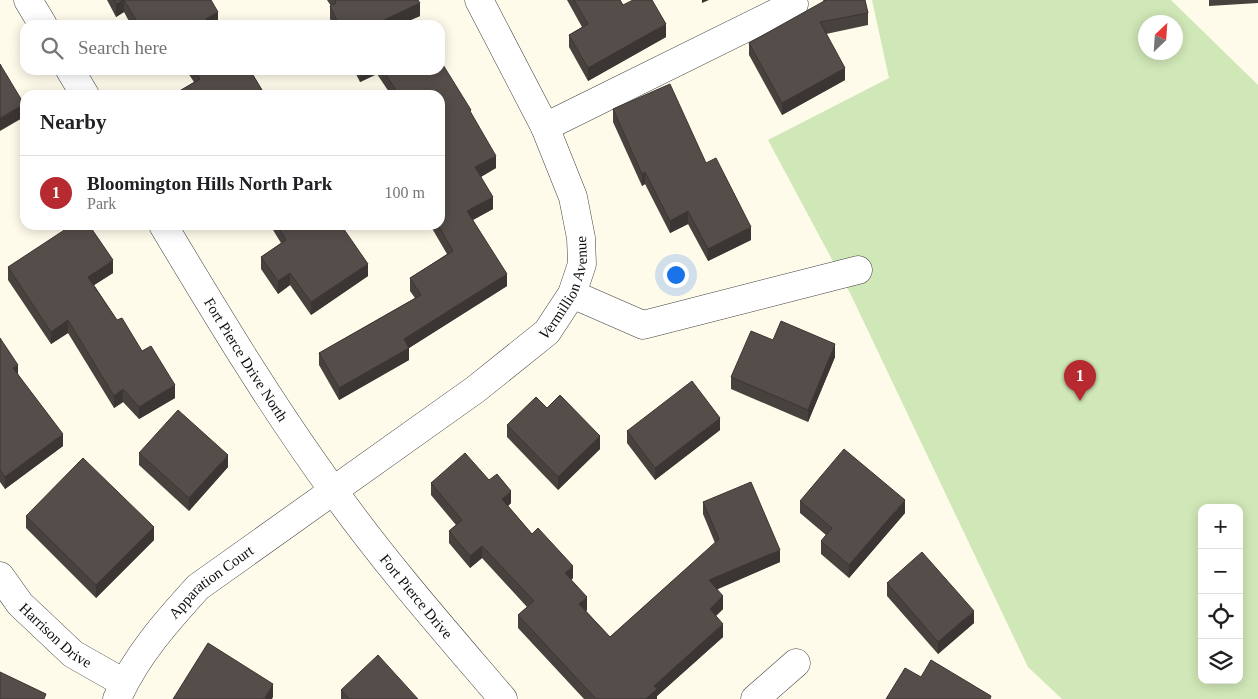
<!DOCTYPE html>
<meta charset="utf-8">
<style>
:root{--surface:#fff;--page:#f6f6f6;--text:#202124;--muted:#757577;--line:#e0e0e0;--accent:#b62a30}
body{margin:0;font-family:Georgia,serif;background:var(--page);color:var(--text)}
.controls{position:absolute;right:15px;bottom:15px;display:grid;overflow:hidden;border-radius:10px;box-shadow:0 2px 12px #0003}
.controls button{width:45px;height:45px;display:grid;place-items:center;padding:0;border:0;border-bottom:1px solid var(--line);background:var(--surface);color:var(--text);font:25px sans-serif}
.compass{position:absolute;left:1138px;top:15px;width:45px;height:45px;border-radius:50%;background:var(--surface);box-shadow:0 2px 12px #0003;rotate:25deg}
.you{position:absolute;left:675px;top:274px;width:18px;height:18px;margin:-12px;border:4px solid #fff;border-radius:50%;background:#1a73e8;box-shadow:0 0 0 8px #1a73e833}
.badge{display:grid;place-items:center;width:32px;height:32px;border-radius:50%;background:var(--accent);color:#fff;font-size:16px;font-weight:700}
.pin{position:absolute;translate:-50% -41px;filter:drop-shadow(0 1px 2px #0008)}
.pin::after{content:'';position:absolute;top:26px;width:18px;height:15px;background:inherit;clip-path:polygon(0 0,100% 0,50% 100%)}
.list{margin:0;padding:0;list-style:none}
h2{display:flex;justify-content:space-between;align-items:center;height:65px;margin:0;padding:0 20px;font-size:21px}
h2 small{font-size:16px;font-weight:400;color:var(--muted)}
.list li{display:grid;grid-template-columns:32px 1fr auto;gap:15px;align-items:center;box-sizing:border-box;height:75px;padding:0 20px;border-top:1px solid var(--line)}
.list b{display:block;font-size:19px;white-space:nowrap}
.list p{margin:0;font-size:16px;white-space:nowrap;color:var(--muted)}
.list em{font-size:16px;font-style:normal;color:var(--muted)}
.icon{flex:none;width:28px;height:28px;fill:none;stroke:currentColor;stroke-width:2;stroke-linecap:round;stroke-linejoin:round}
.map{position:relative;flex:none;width:1258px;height:699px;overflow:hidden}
.search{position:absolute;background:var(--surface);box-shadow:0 2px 12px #0003;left:20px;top:20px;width:425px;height:55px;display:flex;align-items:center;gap:12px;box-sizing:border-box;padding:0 18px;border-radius:15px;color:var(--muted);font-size:19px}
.panel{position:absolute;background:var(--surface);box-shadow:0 2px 12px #0003;left:20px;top:90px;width:425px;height:140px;border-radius:15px}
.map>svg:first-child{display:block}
.green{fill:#d0e7b7;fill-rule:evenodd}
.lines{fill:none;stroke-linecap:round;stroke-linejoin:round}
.minor-casing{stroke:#3f3f3f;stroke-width:29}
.minor{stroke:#fff;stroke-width:28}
.wall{fill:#48423f}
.shaded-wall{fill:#3b3633}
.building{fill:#544d49;stroke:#3b3633}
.labels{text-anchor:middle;stroke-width:5;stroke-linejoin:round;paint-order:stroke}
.street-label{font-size:15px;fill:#0c0c0c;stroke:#fff}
</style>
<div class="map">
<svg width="1258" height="699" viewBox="0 0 1258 699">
<rect width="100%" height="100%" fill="#fefbeb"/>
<path class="green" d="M872,0H1171L1258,85V699H1062L1028,667L851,295L768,140L889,78ZM1146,22H1176V52H1146ZM1202,508H1239V680H1202Z"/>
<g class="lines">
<defs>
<g id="minor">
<polyline points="28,0 43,25"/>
<polyline points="70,70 85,95"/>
<polyline points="545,127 794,4"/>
<path id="s1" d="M163,225C217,315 271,405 333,490C385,563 445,631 503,699"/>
<polyline points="572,294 643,325 858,270"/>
<path id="s2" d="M0,576L20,604L73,654L124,683"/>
<path id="s3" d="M117,699C135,657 167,621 198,587L476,389L547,332L572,294L582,264L581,238L573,197L545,127L479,0"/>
<polyline points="755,699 796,663"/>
</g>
</defs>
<use href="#minor" class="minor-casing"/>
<use href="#minor" class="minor"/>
</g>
<g class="wall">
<polygon points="107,0 211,0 218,24 217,25 131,25 124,12 116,17"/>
<polygon points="327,0 418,0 420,16 399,25 333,25 330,19 330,6 331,6"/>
<polygon points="567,0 620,0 623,5 666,37 588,81 569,47 569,35 582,27"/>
<polygon points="823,0 865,0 868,13 868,25 826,34 845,80 782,115 749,55 749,43 824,2"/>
<polygon points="1209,0 1258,0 1258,3 1209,6"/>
<polygon points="186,70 250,70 265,95 176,95 176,93 194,82"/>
<polygon points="354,70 440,70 471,114 496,168 481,177 493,209 473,220 507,286 409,348 409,360 339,400 319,365 319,353 415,298 410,291 410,278 447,254 430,225 440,225 440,95 391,95 377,74 360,82"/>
<polygon points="613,109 706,163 751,240 708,261 688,224 670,233 645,184 642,186 613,122"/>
<polygon points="270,225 341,225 368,276 311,315 290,285 278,294 261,269 261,257 281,243"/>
<polygon points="8,267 113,273 94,285 117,320 142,351 175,398 139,419 123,402 114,408 68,333 51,344 8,280"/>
<polygon points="0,338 18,374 63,446 5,489 0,482"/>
<polygon points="835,357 808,422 731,389 731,377"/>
<polygon points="547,408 600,449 558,490 507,437 507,425"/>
<polygon points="720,430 655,480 627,443 627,431"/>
<polygon points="139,453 228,467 189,511 139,465"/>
<polygon points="489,480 511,503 508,506 532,534 573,578 571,580 587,610 586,611 610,637 715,543 703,514 703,502 780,562 717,589 723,609 716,616 723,637 657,696 657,699 584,699 518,628 518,615 527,607 482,558 470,568 449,543 449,531 456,525 431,495 431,483"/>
<polygon points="800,501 905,513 849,578 821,554 821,541 826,535 800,513"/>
<polygon points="26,516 154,540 96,598 26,528"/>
<polygon points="887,583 974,623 938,654 887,596"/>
<polygon points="341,690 418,699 341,699"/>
</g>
<g class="shaded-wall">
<polygon points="124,0 124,12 116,17 116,4"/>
<polygon points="702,0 709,0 702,3"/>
<polygon points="420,3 420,16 399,25 384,25 384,20"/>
<polygon points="218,12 218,24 217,25 206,25 206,19"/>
<polygon points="666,24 666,37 588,81 588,68"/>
<polygon points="845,68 845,80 782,115 782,103"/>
<polygon points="360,70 377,70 377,74 360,82"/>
<polygon points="24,104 24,117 0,131 0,118"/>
<polygon points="496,156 496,168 475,180 475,167"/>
<polygon points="645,172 645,184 642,186 642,174"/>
<polygon points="493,197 493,209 467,223 467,211"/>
<polygon points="688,211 688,224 670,233 670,221"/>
<polygon points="751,227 751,240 708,261 708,249"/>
<polygon points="113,260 113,273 88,289 88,277"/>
<polygon points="368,264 368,276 311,315 311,302"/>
<polygon points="290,273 290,285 278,294 278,281"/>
<polygon points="507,274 507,286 409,348 409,360 339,400 339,388 404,339"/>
<polygon points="68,320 68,333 51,344 51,332"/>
<polygon points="835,344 835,357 808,422 808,410"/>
<polygon points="18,365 18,378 13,368"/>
<polygon points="175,385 175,398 139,419 139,407"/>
<polygon points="123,389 123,402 114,408 114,396"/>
<polygon points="720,418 720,430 655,480 655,468"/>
<polygon points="63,434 63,446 5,489 5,477"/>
<polygon points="600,436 600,449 558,490 558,477"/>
<polygon points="228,455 228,467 189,511 189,498"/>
<polygon points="511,491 511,503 502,511 502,499"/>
<polygon points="905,500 905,513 849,578 849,565"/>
<polygon points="154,527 154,540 96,598 96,585"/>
<polygon points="482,546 482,558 470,568 470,556"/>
<polygon points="780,550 780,562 709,593 709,580"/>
<polygon points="573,566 573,578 565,586 565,573"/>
<polygon points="723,596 723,609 710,621 710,609"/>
<polygon points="587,597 587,610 579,617 579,604"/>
<polygon points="974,611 974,623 938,654 938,642"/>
<polygon points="723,624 723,637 657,696 657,699 646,699 654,686"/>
<polygon points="273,684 273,697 272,699 264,699"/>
</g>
<g class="building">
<polygon points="114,0 124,0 116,4"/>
<polygon points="124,0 211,0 218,12 206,19 209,25 139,25"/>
<polygon points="335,0 418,0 420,3 384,20 386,25 339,25 330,6 336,3"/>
<polygon points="574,0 620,0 623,5 633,0 652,0 666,24 588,68 569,35 588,24"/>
<polygon points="826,0 865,0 868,13 820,22 845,68 782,103 749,43"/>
<polygon points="440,60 471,110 470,111 496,156 475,167 493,197 467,211 507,274 404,339 409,348 339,388 319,353 421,295 410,278 453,251 438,225 440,225 440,95 399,95 383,70 440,70"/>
<polygon points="0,64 24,104 0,118"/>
<polygon points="194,70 250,70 265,95 178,95 176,93 200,79"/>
<polygon points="670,84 706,163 716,158 751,227 708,249 688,211 670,221 645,172 642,174 613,109"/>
<polygon points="72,225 89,225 113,260 88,277 117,320 122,318 142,351 151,346 175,385 139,407 123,389 114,396 68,320 51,332 8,267"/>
<polygon points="277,225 341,225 368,264 311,302 290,273 278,281 261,257 286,240"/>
<polygon points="781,321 835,344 808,410 731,377 751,331 773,340"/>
<polygon points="0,338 18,365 13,368 63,434 5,477 0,470"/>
<polygon points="692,381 720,418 655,468 627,431"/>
<polygon points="560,395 600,436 558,477 507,425 536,397 547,408"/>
<polygon points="178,410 228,455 189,498 139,453"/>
<polygon points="844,449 905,500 849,565 821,541 832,528 800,501"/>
<polygon points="465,453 489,480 497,474 511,491 502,499 532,534 538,528 573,566 565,573 587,597 579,604 610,637 719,539 703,502 751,482 780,550 709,580 723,596 710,609 723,624 654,686 657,689 646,699 596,699 518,615 534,601 482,546 470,556 449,531 462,520 431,483"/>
<polygon points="83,458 154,527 96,585 26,516"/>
<polygon points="922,552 974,611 938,642 887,583"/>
<polygon points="208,643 273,684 264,699 173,699"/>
<polygon points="378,655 418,699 349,699 341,690"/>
<polygon points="931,660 991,696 990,699 886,699 905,668 921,677"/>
<polygon points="0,672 46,694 44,699 0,699"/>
</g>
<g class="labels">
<g class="street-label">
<text dy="5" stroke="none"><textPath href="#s3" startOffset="620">Vermillion Avenue</textPath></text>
<text dy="5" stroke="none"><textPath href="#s1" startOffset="158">Fort Pierce Drive North</textPath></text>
<text dy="5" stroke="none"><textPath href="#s3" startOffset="152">Apparation Court</textPath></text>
<text dy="5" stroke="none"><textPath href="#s1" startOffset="450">Fort Pierce Drive</textPath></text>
<text dy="5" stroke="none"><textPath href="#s2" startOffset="82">Harrison Drive</textPath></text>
</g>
</g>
</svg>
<div class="controls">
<button>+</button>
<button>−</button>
<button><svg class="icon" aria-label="locate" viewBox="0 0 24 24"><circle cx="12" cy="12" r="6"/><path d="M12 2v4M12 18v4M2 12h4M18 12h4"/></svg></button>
<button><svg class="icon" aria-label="layers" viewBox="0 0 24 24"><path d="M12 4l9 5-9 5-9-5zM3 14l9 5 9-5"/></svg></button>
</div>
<svg class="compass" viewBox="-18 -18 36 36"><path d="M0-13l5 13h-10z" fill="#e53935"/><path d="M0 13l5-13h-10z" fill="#757577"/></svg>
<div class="you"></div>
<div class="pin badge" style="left:1080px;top:401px">1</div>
<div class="search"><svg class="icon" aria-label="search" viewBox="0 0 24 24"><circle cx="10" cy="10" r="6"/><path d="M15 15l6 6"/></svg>Search here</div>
<section class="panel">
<h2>Nearby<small></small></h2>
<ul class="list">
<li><span class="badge">1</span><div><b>Bloomington Hills North Park</b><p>Park</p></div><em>100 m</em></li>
</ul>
</section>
</div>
